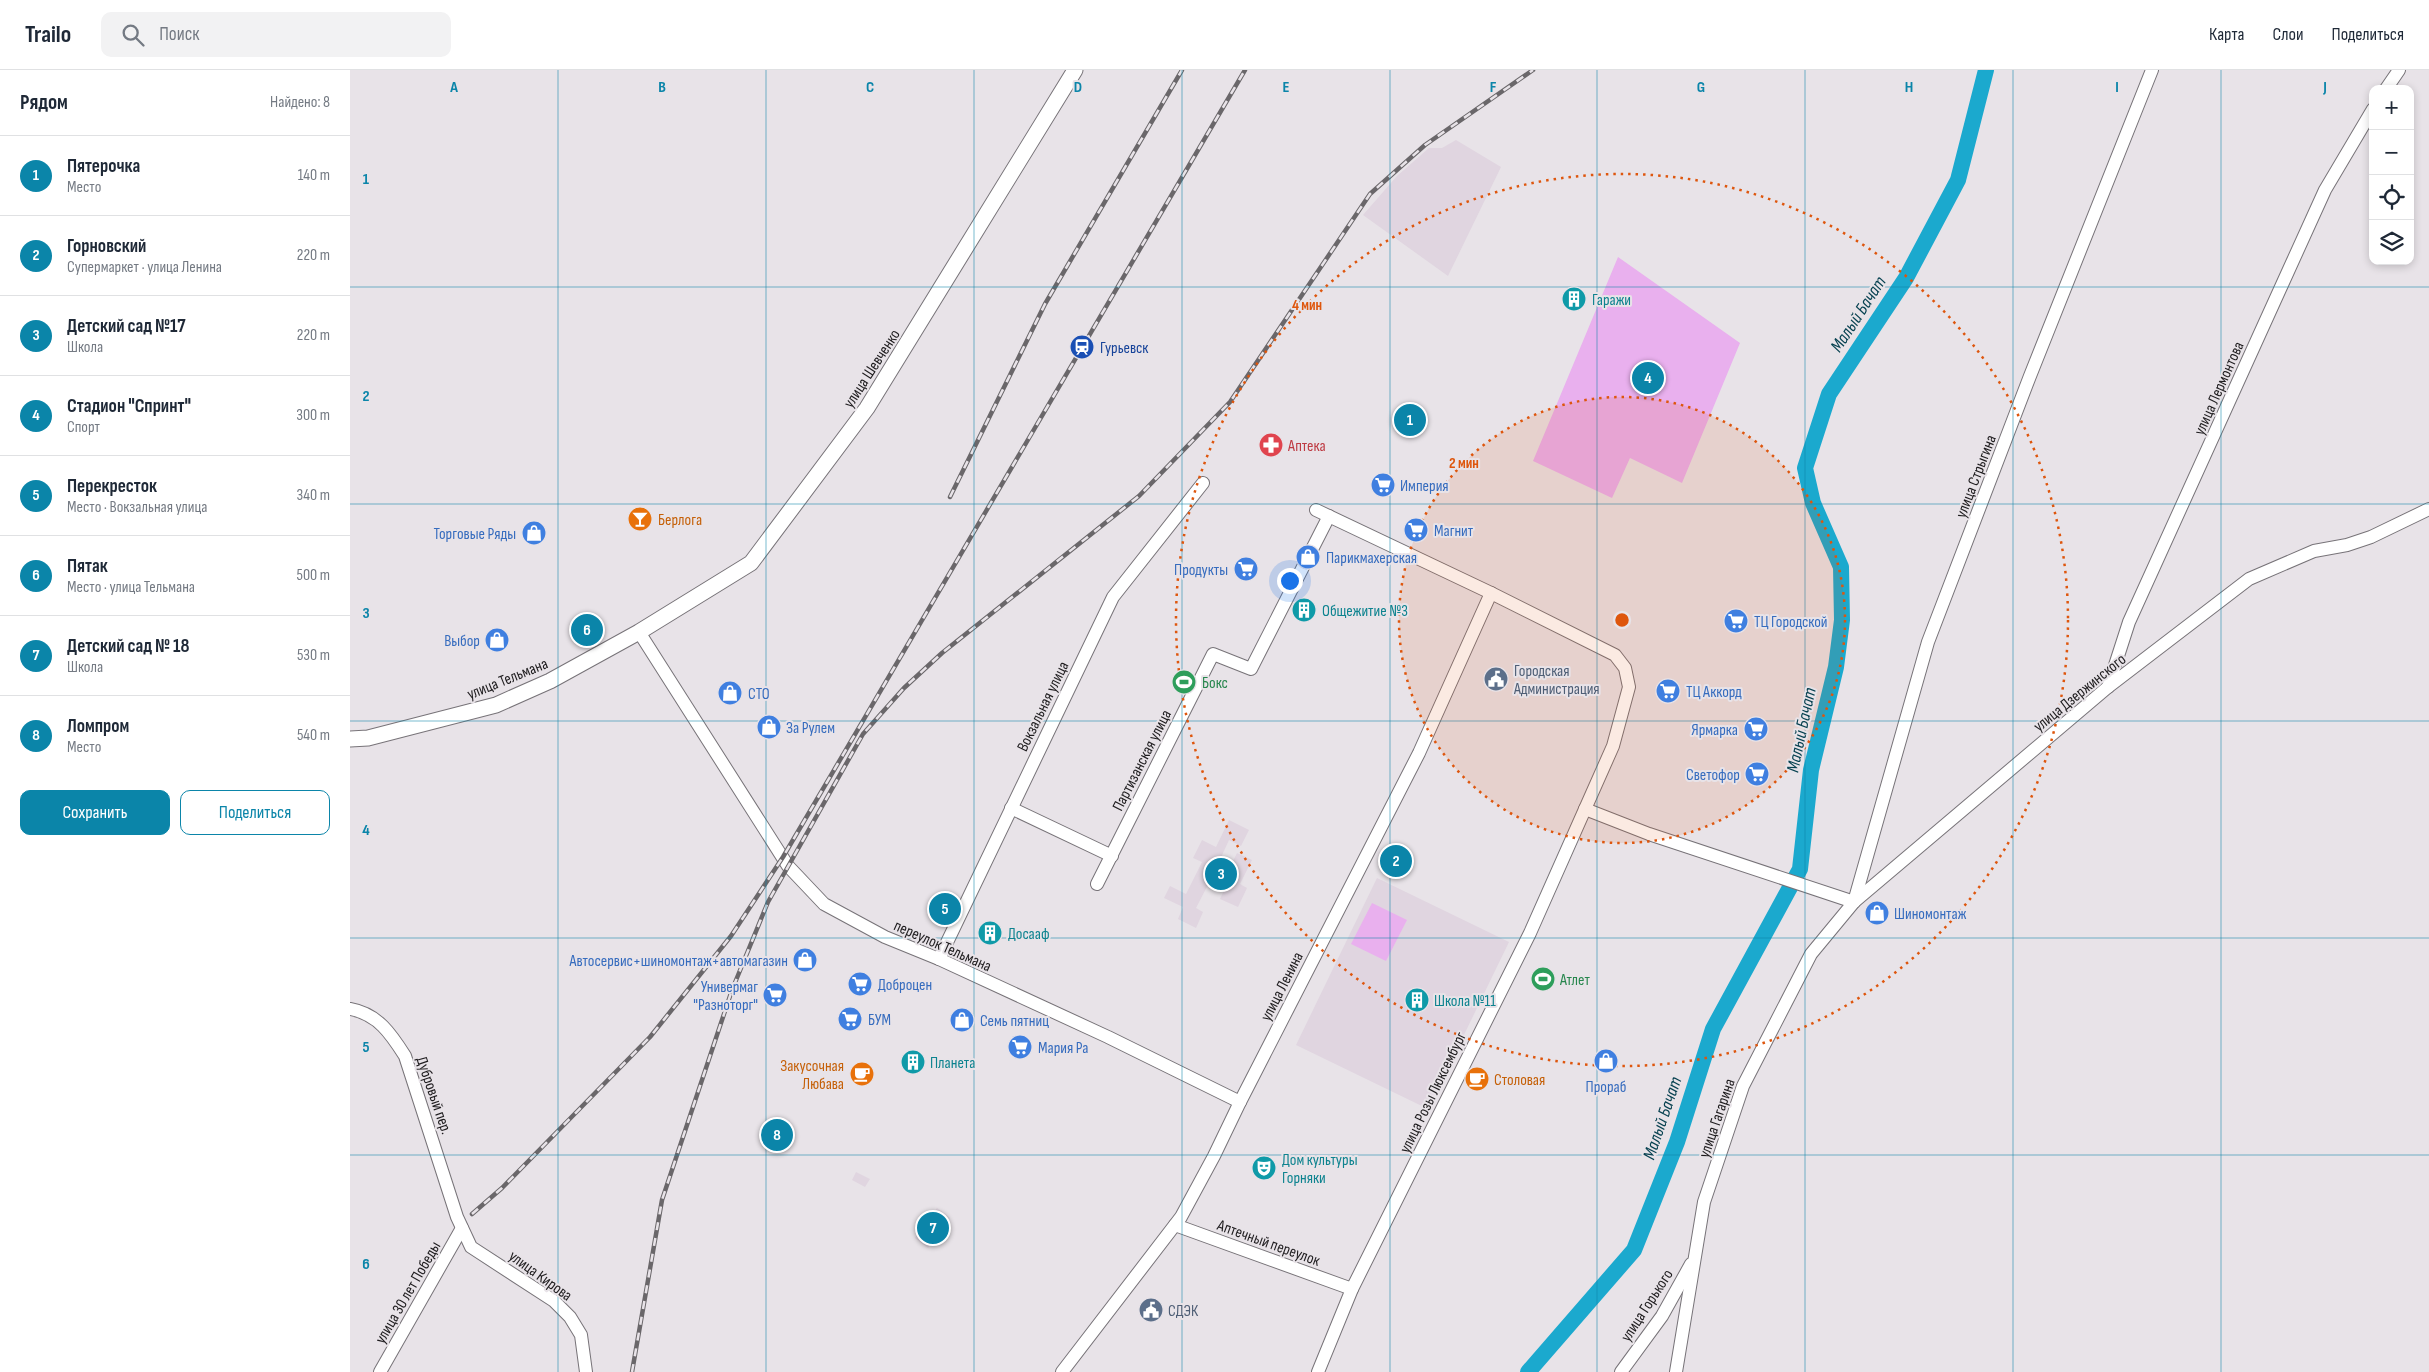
<!DOCTYPE html>
<html lang="ru">
<meta charset="utf-8">
<style>
:root{--surface:#fff;--page:#f2f2f3;--text:#1f2937;--muted:#747a83;--line:#e0e1e3;--accent:#0b85a9}
body{margin:0;font-family:"Sofia Sans Condensed",sans-serif;background:var(--page);color:var(--text)}
.controls{position:absolute;right:15px;top:15px;display:grid;overflow:hidden;border-radius:10px;box-shadow:0 2px 8px #0003}
.controls button{width:45px;height:45px;display:grid;place-items:center;padding:0;border:0;border-bottom:1px solid var(--line);background:var(--surface);color:var(--text);font:25px sans-serif}
.you{position:absolute;left:939px;top:510px;width:18px;height:18px;margin:-12px;border:4px solid #fff;border-radius:50%;background:#1a73e8;box-shadow:0 0 0 8px #1a73e833}
.badge{display:grid;place-items:center;width:32px;height:32px;border-radius:50%;background:var(--accent);color:#fff;font-size:16px;font-weight:700}
.pin{position:absolute;translate:-50% -50%;border:2px solid #fff;box-shadow:0 1px 5px #0006}
.list{margin:0;padding:0;list-style:none}
h2{display:flex;justify-content:space-between;align-items:center;height:65px;margin:0;padding:0 20px;font-size:21px}
h2 small{font-size:16px;font-weight:400;color:var(--muted)}
.list li{display:grid;grid-template-columns:32px 1fr auto;gap:15px;align-items:center;box-sizing:border-box;height:80px;padding:0 20px;border-top:1px solid var(--line)}
.list b{display:block;font-size:19px;white-space:nowrap}
.list p{margin:0;font-size:16px;white-space:nowrap;color:var(--muted)}
.list em{font-size:16px;font-style:normal;color:var(--muted)}
.actions{display:flex;gap:10px;padding:15px 20px}
.actions a{flex:1;padding:11px 0;border:1px solid var(--accent);border-radius:10px;text-align:center;font-size:18px;color:var(--accent)}
.actions .main{background:var(--accent);color:#fff}
.icon{flex:none;width:28px;height:28px;fill:none;stroke:currentColor;stroke-width:2;stroke-linecap:round;stroke-linejoin:round}
.map{position:relative;flex:none;width:2079px;height:1302px;overflow:hidden}
header{display:flex;align-items:center;gap:30px;box-sizing:border-box;height:70px;padding:0 25px;background:var(--surface);border-bottom:1px solid var(--line)}
header strong{font-size:24px}
nav{display:flex;gap:28px;margin-inline-start:auto;font-size:18px}
.search{width:350px;height:45px;background:var(--page);display:flex;align-items:center;gap:12px;box-sizing:border-box;padding:0 18px;border-radius:10px;color:var(--muted);font-size:19px}
main{display:flex}
aside{flex:1;background:var(--surface)}
.map>svg:first-child{display:block}
.built{fill:#e0d5e0}
.green{fill:#e9b0ee}
.lines{fill:none;stroke-linecap:round;stroke-linejoin:round}
.river{stroke:#1ba9ce;stroke-width:16}
.minor-casing{stroke:#777378;stroke-width:14}
.major-casing{stroke:#777378;stroke-width:17}
.minor{stroke:#fff;stroke-width:12}
.major{stroke:#fff;stroke-width:15}
.rail-casing{stroke:#6a676a;stroke-width:4.5}
.rail{stroke:#e8e3e8;stroke-width:2.5;stroke-dasharray:8;stroke-linecap:butt}
.grid{fill:none;stroke:#0b85a9;stroke-width:1;stroke-opacity:0.55}
.ring{fill:none;stroke:#de560d;stroke-width:2.5;stroke-dasharray:2.5 5}
.labels{text-anchor:middle;stroke-width:4;stroke-linejoin:round;paint-order:stroke}
.culture-label{font-size:16px;fill:#0d838f;stroke:#e8e3e8;text-anchor:start}
.transit-label{font-size:16px;fill:#164399;stroke:#e8e3e8;text-anchor:start}
.street-label{font-size:16px;fill:#1e1c1e;stroke:#e8e3e8}
.health-label{font-size:16px;fill:#be3a42;stroke:#e8e3e8;text-anchor:start}
.shop-label{font-size:16px;fill:#366cbe;stroke:#e8e3e8;text-anchor:start}
.food-label{font-size:16px;fill:#c56008;stroke:#e8e3e8;text-anchor:start}
.service-label{font-size:16px;fill:#4e5e75;stroke:#e8e3e8;text-anchor:start}
.leisure-label{font-size:16px;fill:#27864d;stroke:#e8e3e8;text-anchor:start}
.water-label{font-size:18px;font-style:italic;fill:#084251;stroke:#e8e3e8}
.grid-label{font-size:16px;text-anchor:middle;font-weight:bold;fill:#0b85a9;stroke:#e8e3e8;stroke-width:4;stroke-linejoin:round;paint-order:stroke}
.centre{fill:#de560d;stroke:#e8e3e8;stroke-width:2.5}
.ring-label{font-size:15px;text-anchor:middle;font-weight:bold;fill:#de560d;stroke:#e8e3e8;stroke-width:4;stroke-linejoin:round;paint-order:stroke}
</style>
<header>
<strong>Trailo</strong>
<div class="search"><svg class="icon" aria-label="search" viewBox="0 0 24 24"><circle cx="10" cy="10" r="6"/><path d="M15 15l6 6"/></svg>Поиск</div>
<nav><a>Карта</a><a>Слои</a><a>Поделиться</a></nav>
</header>
<main>
<aside>
<h2>Рядом<small>Найдено: 8</small></h2>
<ul class="list">
<li><span class="badge">1</span><div><b>Пятерочка</b><p>Место</p></div><em>140 m</em></li>
<li><span class="badge">2</span><div><b>Горновский</b><p>Супермаркет · улица Ленина</p></div><em>220 m</em></li>
<li><span class="badge">3</span><div><b>Детский сад №17</b><p>Школа</p></div><em>220 m</em></li>
<li><span class="badge">4</span><div><b>Стадион &quot;Спринт&quot;</b><p>Спорт</p></div><em>300 m</em></li>
<li><span class="badge">5</span><div><b>Перекресток</b><p>Место · Вокзальная улица</p></div><em>340 m</em></li>
<li><span class="badge">6</span><div><b>Пятак</b><p>Место · улица Тельмана</p></div><em>500 m</em></li>
<li><span class="badge">7</span><div><b>Детский сад № 18</b><p>Школа</p></div><em>530 m</em></li>
<li><span class="badge">8</span><div><b>Ломпром</b><p>Место</p></div><em>540 m</em></li>
</ul>
<div class="actions"><a class="main">Сохранить</a><a>Поделиться</a></div>
</aside>
<div class="map">
<svg width="2079" height="1302" viewBox="0 0 2079 1302">
<rect width="100%" height="100%" fill="#e8e3e8"/>
<g class="built">
<polygon points="1106,70 1151,97 1098,206 1013,145 1047,106 1079,78 1092,78"/>
<polygon points="879,750 899,760 891,776 879,770 868,794 879,799 887,783 902,790 890,814 897,818 888,837 870,829 876,816 861,809 846,838 853,842 846,858 828,849 833,837 814,828 820,816 836,824 852,792 843,788 852,770 866,777"/>
<polygon points="1027,808 1159,872 1078,1039 946,975"/>
<polygon points="506,1102 520,1109 515,1117 502,1110"/>
<polygon points="587,1138 600,1148 578,1178 565,1168"/>
</g>
<g class="green">
<polygon points="1268,187 1390,273 1332,413 1280,388 1262,428 1183,391"/>
<polygon points="1022,833 1057,850 1036,891 1001,874"/>
</g>
<g class="lines">
<polyline class="river" points="1178,1302 1284,1180 1327,1072 1363,959 1450,799 1461,700 1486,597 1492,550 1491,497 1463,433 1455,398 1479,324 1556,208 1608,110 1636,0"/>
<defs>
<g id="minor">
<polyline points="2036,19 2049,0"/>
<polyline points="966,440 1141,523 1265,585 1275,598 1279,617 1263,676 1180,863 1002,1219 968,1302"/>
<polyline points="289,562 438,796 474,834 535,867 589,889 758,967 890,1032"/>
<polyline points="1758,617 1779,552 1975,120 2023,39"/>
<polyline points="661,738 762,786"/>
<polyline points="1235,739 1299,764 1504,832"/>
<polyline points="747,814 863,584 901,599 979,446"/>
<polyline points="1504,832 1578,572 1680,306 1802,0"/>
<polyline points="589,889 763,527 853,413"/>
<path d="M0,939C28,944 41,964 55,986L107,1147L121,1177L204,1231L220,1247L231,1265L236,1302"/>
<polyline points="825,1155 1002,1219"/>
<polyline points="30,1302 112,1158"/>
<polyline points="712,1302 831,1147 864,1086 890,1032 1069,683 1141,523"/>
<polyline points="1271,1302 1312,1246 1341,1194"/>
<polyline points="1326,1302 1354,1132 1393,1016 1461,884 1504,832 1758,617 1899,509 1964,481 1997,475 2021,467 2079,439"/>
</g>
<polyline id="major" points="0,669 18,668 146,635 200,611 289,562 401,493 517,338 725,0"/>
</defs>
<use href="#minor" class="minor-casing"/>
<use href="#major" class="major-casing"/>
<use href="#minor" class="minor"/>
<use href="#major" class="major"/>
<defs>
<g id="rail">
<polyline points="600,427 695,234 832,0"/>
<polyline points="122,1144 152,1118 300,967 381,866 433,787 895,0"/>
<polyline points="282,1302 312,1130 382,920 418,832 513,664 554,618 592,583 789,426 880,332 1020,124 1075,75 1183,0"/>
</g>
</defs>
<use href="#rail" class="rail-casing"/>
<use href="#rail" class="rail"/>
</g>
<path class="grid" d="M208,0V1302M416,0V1302M624,0V1302M832,0V1302M1040,0V1302M1247,0V1302M1455,0V1302M1663,0V1302M1871,0V1302M0,217H2079M0,434H2079M0,651H2079M0,868H2079M0,1085H2079"/>
<circle cx="1272" cy="550" r="223" fill="#de560d" fill-opacity=".12"/>
<g class="ring">
<circle cx="1272" cy="550" r="223"/>
<circle cx="1272" cy="550" r="446"/>
</g>
<defs>
<symbol id="building-disc" viewBox="-11 -11 22 22"><circle r="9.5" fill="#0f9aa8" stroke="#e8e3e8"/><path d="M-4-6H4V6H1V3H-1V6H-4ZM-2.5-4.3h1.7v1.8h-1.7ZM.8-4.3h1.7v1.8H.8ZM-2.5-1h1.7V.8h-1.7ZM.8-1h1.7V.8H.8Z" fill="#fff"/></symbol>
<symbol id="station-disc" viewBox="-11 -11 22 22"><circle r="9.5" fill="#1a4fb4" stroke="#e8e3e8"/><path d="M-3-6H3Q5-6 5-4V2Q5 4 3 4L4.5 6H3L1.5 4h-3L-3 6H-4.5L-3 4Q-5 4-5 2V-4Q-5-6-3-6ZM-3.5-4v3h7v-3ZM-3.5 1v1.5H-2V1ZM2 1v1.5H3.5V1Z" fill="#fff"/></symbol>
<symbol id="pharmacy-disc" viewBox="-11 -11 22 22"><circle r="9.5" fill="#e0444e" stroke="#e8e3e8"/><path d="M-2-6h4v4h4v4h-4v4h-4v-4h-4v-4h4Z" fill="#fff"/></symbol>
<symbol id="supermarket-disc" viewBox="-11 -11 22 22"><circle r="9.5" fill="#3f7fe0" stroke="#e8e3e8"/><path d="M-6-5.5h2.5l.6 2H6L4.5 2H-2.5L-4.4-4H-6ZM-1.5 3.2a1.3 1.3 0 1 0 .1 0ZM3 3.2a1.3 1.3 0 1 0 .1 0Z" fill="#fff"/></symbol>
<symbol id="bar-disc" viewBox="-11 -11 22 22"><circle r="9.5" fill="#e8710a" stroke="#e8e3e8"/><path d="M-6-5H6L.8 .8V4.5H3.5V6h-7V4.5H-.8V.8Z" fill="#fff"/></symbol>
<symbol id="shop-disc" viewBox="-11 -11 22 22"><circle r="9.5" fill="#3f7fe0" stroke="#e8e3e8"/><path d="M-5-2.5h2.3a2.7 3.5 0 0 1 5.4 0H5L5.5 6h-11ZM-1.5-2.5h3a1.5 2.3 0 0 0-3 0Z" fill="#fff"/></symbol>
<symbol id="civic-disc" viewBox="-11 -11 22 22"><circle r="9.5" fill="#5c6f8a" stroke="#e8e3e8"/><path d="M-.6-6.5H3V-4.5H.6V-3L4-1V1h2V6H-6V1h2V-1L-.6-3ZM-1.2 2.5V6h2.4V2.5Z" fill="#fff"/></symbol>
<symbol id="stadium-disc" viewBox="-11 -11 22 22"><circle r="9.5" fill="#2e9e5b" stroke="#e8e3e8"/><path d="M0-5a6.5 5 0 1 0 0 10a6.5 5 0 1 0 0-10ZM-3.5-1.8h7v3.6h-7Z" fill="#fff"/></symbol>
<symbol id="cafe-disc" viewBox="-11 -11 22 22"><circle r="9.5" fill="#e8710a" stroke="#e8e3e8"/><path d="M-5.5-4.5H6V0H3Q3 3.5 0 3.5H-2.5Q-5.5 3.5-5.5 0ZM3-3.2v2h1.7v-2ZM-6 4.5H4V6H-6Z" fill="#fff"/></symbol>
<symbol id="theatre-disc" viewBox="-11 -11 22 22"><circle r="9.5" fill="#0f9aa8" stroke="#e8e3e8"/><path d="M-5-5.5Q0-4 5-5.5V0Q5 5 0 6Q-5 5-5 0ZM-3.3-2.5H-1v1.5H-3.3ZM1-2.5H3.3v1.5H1ZM-2.8 1Q0 5.5 2.8 1Z" fill="#fff"/></symbol>
</defs>
<g fill-rule="evenodd">
<use href="#building-disc" x="1210" y="215" width="28" height="28"/>
<use href="#station-disc" x="718" y="263" width="28" height="28"/>
<use href="#pharmacy-disc" x="907" y="361" width="28" height="28"/>
<use href="#supermarket-disc" x="1019" y="401" width="28" height="28"/>
<use href="#bar-disc" x="276" y="435" width="28" height="28"/>
<use href="#supermarket-disc" x="1052" y="446" width="28" height="28"/>
<use href="#shop-disc" x="170" y="449" width="28" height="28"/>
<use href="#shop-disc" x="944" y="473" width="28" height="28"/>
<use href="#supermarket-disc" x="882" y="485" width="28" height="28"/>
<use href="#building-disc" x="940" y="526" width="28" height="28"/>
<use href="#supermarket-disc" x="1372" y="537" width="28" height="28"/>
<use href="#shop-disc" x="133" y="556" width="28" height="28"/>
<use href="#civic-disc" x="1132" y="595" width="28" height="28"/>
<use href="#stadium-disc" x="820" y="598" width="28" height="28"/>
<use href="#supermarket-disc" x="1304" y="607" width="28" height="28"/>
<use href="#shop-disc" x="366" y="609" width="28" height="28"/>
<use href="#shop-disc" x="405" y="643" width="28" height="28"/>
<use href="#supermarket-disc" x="1392" y="645" width="28" height="28"/>
<use href="#supermarket-disc" x="1393" y="690" width="28" height="28"/>
<use href="#shop-disc" x="1513" y="829" width="28" height="28"/>
<use href="#building-disc" x="626" y="849" width="28" height="28"/>
<use href="#shop-disc" x="441" y="876" width="28" height="28"/>
<use href="#stadium-disc" x="1179" y="895" width="28" height="28"/>
<use href="#supermarket-disc" x="496" y="900" width="28" height="28"/>
<use href="#supermarket-disc" x="411" y="911" width="28" height="28"/>
<use href="#building-disc" x="1053" y="916" width="28" height="28"/>
<use href="#supermarket-disc" x="486" y="935" width="28" height="28"/>
<use href="#shop-disc" x="598" y="936" width="28" height="28"/>
<use href="#supermarket-disc" x="656" y="963" width="28" height="28"/>
<use href="#shop-disc" x="1242" y="977" width="28" height="28"/>
<use href="#building-disc" x="549" y="978" width="28" height="28"/>
<use href="#cafe-disc" x="498" y="990" width="28" height="28"/>
<use href="#cafe-disc" x="1113" y="995" width="28" height="28"/>
<use href="#theatre-disc" x="900" y="1084" width="28" height="28"/>
<use href="#civic-disc" x="787" y="1226" width="28" height="28"/>
</g>
<g class="labels">
<g class="culture-label">
<text x="1242" y="235">Гаражи</text>
<text x="972" y="546">Общежитие №3</text>
<text x="658" y="869">Досааф</text>
<text x="1084" y="936">Школа №11</text>
<text x="580" y="998">Планета</text>
<text x="932" y="1095">Дом культуры<tspan x="932" dy="18">Горняки</tspan></text>
</g>
<g class="transit-label">
<text x="750" y="283">Гурьевск</text>
</g>
<g class="street-label">
<text transform="translate(521 298) rotate(-57)" y="6">улица Шевченко</text>
<text transform="translate(1868 318) rotate(-66)" y="6">улица Лермонтова</text>
<text transform="translate(1625 406) rotate(-69)" y="6">улица Стрыгина</text>
<text transform="translate(157 608) rotate(-22)" y="6">улица Тельмана</text>
<text transform="translate(1729 622) rotate(-39)" y="6">улица Дзержинского</text>
<text transform="translate(692 636) rotate(-64)" y="6">Вокзальная улица</text>
<text transform="translate(791 690) rotate(-63)" y="6">Партизанская улица</text>
<text transform="translate(593 875) rotate(24)" y="6">переулок Тельмана</text>
<text transform="translate(931 916) rotate(-63)" y="6">улица Ленина</text>
<text transform="translate(1082 1022) rotate(-64)" y="6">улица Розы Люксембург</text>
<text transform="translate(85 1025) rotate(71)" y="6">Дубровый пер.</text>
<text transform="translate(1366 1048) rotate(-71)" y="6">улица Гагарина</text>
<text transform="translate(919 1172) rotate(20)" y="6">Аптечный переулок</text>
<text transform="translate(191 1205) rotate(36)" y="6">улица Кирова</text>
<text transform="translate(57 1222) rotate(-60)" y="6">улица 30 лет Победы</text>
<text transform="translate(1296 1235) rotate(-57)" y="6">улица Горького</text>
</g>
<g class="health-label">
<text x="938" y="381">Аптека</text>
</g>
<g class="shop-label">
<text x="1050" y="421">Империя</text>
<text x="1084" y="466">Магнит</text>
<text x="166" y="469" text-anchor="end">Торговые Ряды</text>
<text x="976" y="493">Парикмахерская</text>
<text x="878" y="505" text-anchor="end">Продукты</text>
<text x="1404" y="557">ТЦ Городской</text>
<text x="130" y="576" text-anchor="end">Выбор</text>
<text x="1336" y="627">ТЦ Аккорд</text>
<text x="398" y="629">СТО</text>
<text x="436" y="663">За Рулем</text>
<text x="1388" y="665" text-anchor="end">Ярмарка</text>
<text x="1390" y="710" text-anchor="end">Светофор</text>
<text x="1544" y="849">Шиномонтаж</text>
<text x="438" y="896" text-anchor="end">Автосервис+шиномонтаж+автомагазин</text>
<text x="528" y="920">Доброцен</text>
<text x="408" y="922" text-anchor="end">Универмаг<tspan x="408" dy="18">"Разноторг"</tspan></text>
<text x="518" y="955">БУМ</text>
<text x="630" y="956">Семь пятниц</text>
<text x="688" y="983">Мария Ра</text>
<text x="1256" y="1022" text-anchor="middle">Прораб</text>
</g>
<g class="food-label">
<text x="308" y="455">Берлога</text>
<text x="494" y="1001" text-anchor="end">Закусочная<tspan x="494" dy="18">Любава</tspan></text>
<text x="1144" y="1015">Столовая</text>
</g>
<g class="service-label">
<text x="1164" y="606">Городская<tspan x="1164" dy="18">Администрация</tspan></text>
<text x="818" y="1246">СДЭК</text>
</g>
<g class="leisure-label">
<text x="852" y="618">Бокс</text>
<text x="1210" y="915">Атлет</text>
</g>
<g class="water-label">
<text transform="translate(1508 244) rotate(-57)" y="6">Малый Бачат</text>
<text transform="translate(1451 660) rotate(-78)" y="6">Малый Бачат</text>
<text transform="translate(1312 1048) rotate(-71)" y="6">Малый Бачат</text>
</g>
</g>
<g class="grid-label">
<text x="104" y="22">A</text>
<text x="312" y="22">B</text>
<text x="520" y="22">C</text>
<text x="728" y="22">D</text>
<text x="936" y="22">E</text>
<text x="1143" y="22">F</text>
<text x="1351" y="22">G</text>
<text x="1559" y="22">H</text>
<text x="1767" y="22">I</text>
<text x="1975" y="22">J</text>
<text x="16" y="114">1</text>
<text x="16" y="331">2</text>
<text x="16" y="548">3</text>
<text x="16" y="765">4</text>
<text x="16" y="982">5</text>
<text x="16" y="1199">6</text>
</g>
<circle cx="1272" cy="550" r="8" class="centre"/>
<g class="ring-label">
<text x="957" y="240">4 мин</text>
<text x="1114" y="398">2 мин</text>
</g>
</svg>
<div class="controls">
<button>+</button>
<button>−</button>
<button><svg class="icon" aria-label="locate" viewBox="0 0 24 24"><circle cx="12" cy="12" r="6"/><path d="M12 2v4M12 18v4M2 12h4M18 12h4"/></svg></button>
<button><svg class="icon" aria-label="layers" viewBox="0 0 24 24"><path d="M12 4l9 5-9 5-9-5zM3 14l9 5 9-5"/></svg></button>
</div>
<div class="you"></div>
<div class="pin badge" style="left:1060px;top:350px">1</div>
<div class="pin badge" style="left:1046px;top:791px">2</div>
<div class="pin badge" style="left:871px;top:804px">3</div>
<div class="pin badge" style="left:1298px;top:308px">4</div>
<div class="pin badge" style="left:595px;top:839px">5</div>
<div class="pin badge" style="left:237px;top:560px">6</div>
<div class="pin badge" style="left:583px;top:1158px">7</div>
<div class="pin badge" style="left:427px;top:1065px">8</div>
</div>
</main>
